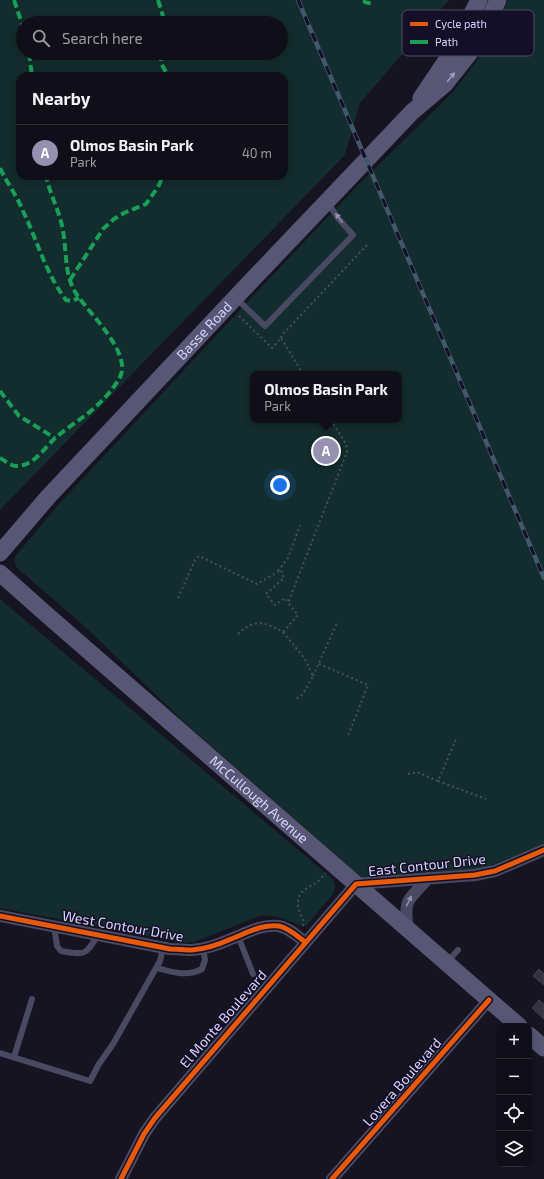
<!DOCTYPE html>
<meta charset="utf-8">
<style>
:root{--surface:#100f19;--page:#1e1d26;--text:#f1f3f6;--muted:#9c9ca2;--line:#302f38;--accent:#9591b1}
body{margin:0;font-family:"Exo 2",sans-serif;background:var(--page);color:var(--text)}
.controls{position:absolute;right:12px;bottom:12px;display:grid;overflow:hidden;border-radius:8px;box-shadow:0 2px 10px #0003}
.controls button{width:36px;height:36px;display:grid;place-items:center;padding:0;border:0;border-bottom:1px solid var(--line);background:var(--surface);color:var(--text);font:20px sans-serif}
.you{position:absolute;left:280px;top:485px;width:14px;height:14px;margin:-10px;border:3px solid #fff;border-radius:50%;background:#1a73e8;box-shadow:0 0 0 6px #1a73e833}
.badge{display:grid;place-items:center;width:26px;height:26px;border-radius:50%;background:var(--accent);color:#fff;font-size:13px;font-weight:700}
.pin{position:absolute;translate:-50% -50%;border:2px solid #fff;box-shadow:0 1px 4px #0006}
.popup{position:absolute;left:250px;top:371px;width:152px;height:52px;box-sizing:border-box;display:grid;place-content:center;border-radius:8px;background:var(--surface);filter:drop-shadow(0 1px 3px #0005);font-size:13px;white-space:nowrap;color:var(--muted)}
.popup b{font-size:15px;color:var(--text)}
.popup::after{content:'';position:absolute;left:50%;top:100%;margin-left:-8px;border:8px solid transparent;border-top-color:var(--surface)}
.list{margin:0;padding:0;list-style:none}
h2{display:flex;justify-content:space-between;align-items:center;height:52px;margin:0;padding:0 16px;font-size:17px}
h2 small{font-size:13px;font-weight:400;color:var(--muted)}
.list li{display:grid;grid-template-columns:26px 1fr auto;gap:12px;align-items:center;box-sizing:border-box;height:56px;padding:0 16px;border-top:1px solid var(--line)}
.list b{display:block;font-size:15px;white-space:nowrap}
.list p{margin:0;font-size:13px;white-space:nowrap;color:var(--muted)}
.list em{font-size:13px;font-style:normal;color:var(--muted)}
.icon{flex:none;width:22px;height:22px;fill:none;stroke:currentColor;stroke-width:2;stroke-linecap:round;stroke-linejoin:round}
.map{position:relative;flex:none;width:544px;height:1179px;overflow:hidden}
.search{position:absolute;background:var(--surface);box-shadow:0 2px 10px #0003;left:16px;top:16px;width:272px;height:44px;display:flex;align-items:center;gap:10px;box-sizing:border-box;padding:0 14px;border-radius:22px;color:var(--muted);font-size:15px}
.panel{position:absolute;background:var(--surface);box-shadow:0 2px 10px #0003;left:16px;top:72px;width:272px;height:108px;border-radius:12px}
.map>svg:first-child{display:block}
.green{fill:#132c2d;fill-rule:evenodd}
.building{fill:#343243;stroke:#433f54}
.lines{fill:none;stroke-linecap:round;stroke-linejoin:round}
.path{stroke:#44505f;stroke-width:2;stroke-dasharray:2 3;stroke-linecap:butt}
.lane{stroke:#4a4962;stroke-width:6}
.street{stroke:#4a4962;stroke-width:12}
.secondary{stroke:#575674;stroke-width:17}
.rail-casing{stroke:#43596b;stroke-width:4.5}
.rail{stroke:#130f26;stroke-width:3;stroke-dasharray:9;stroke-linecap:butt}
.quiet{stroke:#1a9f57;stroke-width:4;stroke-dasharray:8 4;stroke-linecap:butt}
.cycleway-casing{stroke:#130f26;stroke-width:8}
.cycleway{stroke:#e8590c;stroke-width:5}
.oneway{fill:#9e9bc0}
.oneway2{fill:#928eb0}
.labels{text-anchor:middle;stroke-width:3;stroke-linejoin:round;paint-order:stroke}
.street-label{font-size:14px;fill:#d9d4ff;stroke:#130f26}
.key{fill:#130f26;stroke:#4e4a67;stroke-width:1}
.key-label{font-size:11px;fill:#d9d4ff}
</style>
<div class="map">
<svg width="544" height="1179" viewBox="0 0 544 1179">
<rect width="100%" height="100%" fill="#161421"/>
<g class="green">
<path d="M0,0H449L360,103L345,155L0,510ZM23,23H281V53H23ZM20,76H284V176H20Z"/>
<path d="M508,0H544V844L485,868L467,871L363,879L182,720L82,624L16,567L14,558L58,505L268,280L361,182L453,92L478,59L495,29ZM253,374H399V420H253Z"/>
<path d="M0,599L333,879L335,885L334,893L306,926C298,926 291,921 284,919C276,916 268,915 260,916L194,942L182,943L0,908Z"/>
</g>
<g class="building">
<polygon points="539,969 544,974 544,985 533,976"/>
<polygon points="539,1000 544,1004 544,1019 532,1008"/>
</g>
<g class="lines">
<g class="path">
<polyline points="239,316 272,348 281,338 303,374"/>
<polyline points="281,338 282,335 368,244"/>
<polyline points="278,571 288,558 300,525"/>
<polyline points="178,598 195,560 199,556 257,584 281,570 284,578 266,594 275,605 285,598 288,603"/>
<polyline points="283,632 305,659 313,676 303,694 295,700"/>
<path d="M238,634C255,618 264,622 283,632L298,615L288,603L347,452L346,444L331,420"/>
<polyline points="319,664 368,685 348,736"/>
<polyline points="313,676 338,621"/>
<polyline points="408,774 417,772 438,781 457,737"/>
<polyline points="438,781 486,799"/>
<path d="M303,926C305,919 298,913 298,905C297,891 307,889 317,882C320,880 323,876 325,873"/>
</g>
<g class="lane">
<polyline points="237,299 265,326 353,235 338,218 328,203"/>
<path d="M54,926L57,946L61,951C85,955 85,956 98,935"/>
<polyline points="238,936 253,974"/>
<polyline points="447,962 458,950"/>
<path d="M157,968C172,972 187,977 202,969L205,960L203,948"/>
<polyline points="0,1053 90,1081 99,1064 113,1044 160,961 163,948"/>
<polyline points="14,1057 32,999"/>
</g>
<g class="street">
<path d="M0,916L170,949C177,949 185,950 192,950C205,949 220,944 231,939C247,933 261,924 279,926C289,928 297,936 305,942"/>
<path d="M408,929C403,896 409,902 428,878"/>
<polyline points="121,1179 144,1134 155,1118 356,884 475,875 495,871 544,850"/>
<polyline points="332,1179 489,1000"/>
</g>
<g class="secondary">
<polyline points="421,98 452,52 479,0"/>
<path id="s1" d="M0,553L48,497L235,298L412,112L445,84L468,55L484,29L498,0"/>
<path id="s2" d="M0,573L46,614L519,1026"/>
<polyline points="529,1035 544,1048"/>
</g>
<defs>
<polyline id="rail" points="298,0 544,578"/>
</defs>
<use href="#rail" class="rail-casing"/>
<use href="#rail" class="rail"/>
<g class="quiet">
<polyline points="14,0 23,27"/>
<polyline points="158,0 165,23"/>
<polyline points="364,0 365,2 373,4"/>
<polyline points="29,53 32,76"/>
<polyline points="161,53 161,63 168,76"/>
<path d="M0,168C7,183 17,196 23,211C37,240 46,274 66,300L72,301L79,298"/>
<polyline points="70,280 103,229 114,219 124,213 146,204 158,187 163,176"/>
<polyline points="0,391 19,416 55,438"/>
<path d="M0,458C4,460 11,466 16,466C32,467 44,449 54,439C63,431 74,424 83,417C97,407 112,392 120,377C132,353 90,314 77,295C64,276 67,253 63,231C60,212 50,195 46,176"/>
</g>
<defs>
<g id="cycleway">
<path d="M0,916L170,949C177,949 185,950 192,950C205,949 220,944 231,939C247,933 261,924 279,926C289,928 297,936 305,942"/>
<polyline points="121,1179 144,1134 155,1118 356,884 475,875 495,871 544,850"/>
<polyline points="332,1179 489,1000"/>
</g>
</defs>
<use href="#cycleway" class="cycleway-casing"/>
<use href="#cycleway" class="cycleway"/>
</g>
<defs><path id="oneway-solid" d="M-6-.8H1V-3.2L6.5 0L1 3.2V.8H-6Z"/></defs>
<use class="oneway" href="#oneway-solid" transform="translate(451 77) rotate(-51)"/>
<g class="oneway2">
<use href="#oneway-solid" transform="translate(339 218) rotate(-127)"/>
<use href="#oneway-solid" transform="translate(409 901) rotate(-63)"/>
</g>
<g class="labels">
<g class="street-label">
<text dy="5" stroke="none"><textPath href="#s1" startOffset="302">Basse Road</textPath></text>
<text dy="5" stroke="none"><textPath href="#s2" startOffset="344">McCullough Avenue</textPath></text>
<text transform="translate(427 865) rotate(-6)" y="5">East Contour Drive</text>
<text transform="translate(123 926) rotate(10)" y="5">West Contour Drive</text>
<text transform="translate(223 1019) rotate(-49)" y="5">El Monte Boulevard</text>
<text transform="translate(402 1082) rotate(-49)" y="5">Lovera Boulevard</text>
</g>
</g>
<rect x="402" y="10" width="132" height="46" rx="6" class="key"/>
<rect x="410" y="22" width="18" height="4" fill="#e8590c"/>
<rect x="410" y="40" width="18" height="4" fill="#1a9f57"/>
<g class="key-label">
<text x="435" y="28">Cycle path</text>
<text x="435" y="46">Path</text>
</g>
</svg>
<div class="controls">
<button>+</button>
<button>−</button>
<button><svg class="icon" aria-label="locate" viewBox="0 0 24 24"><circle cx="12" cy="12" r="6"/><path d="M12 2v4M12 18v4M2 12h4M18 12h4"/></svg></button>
<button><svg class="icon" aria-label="layers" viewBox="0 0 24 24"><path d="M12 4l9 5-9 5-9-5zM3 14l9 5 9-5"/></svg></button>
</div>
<div class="you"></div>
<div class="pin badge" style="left:326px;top:451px">A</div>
<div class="popup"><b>Olmos Basin Park</b>Park</div>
<div class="search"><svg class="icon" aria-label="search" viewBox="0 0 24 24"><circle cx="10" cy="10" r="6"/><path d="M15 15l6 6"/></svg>Search here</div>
<section class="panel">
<h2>Nearby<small></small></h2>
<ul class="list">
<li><span class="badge">A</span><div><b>Olmos Basin Park</b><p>Park</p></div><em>40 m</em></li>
</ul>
</section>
</div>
